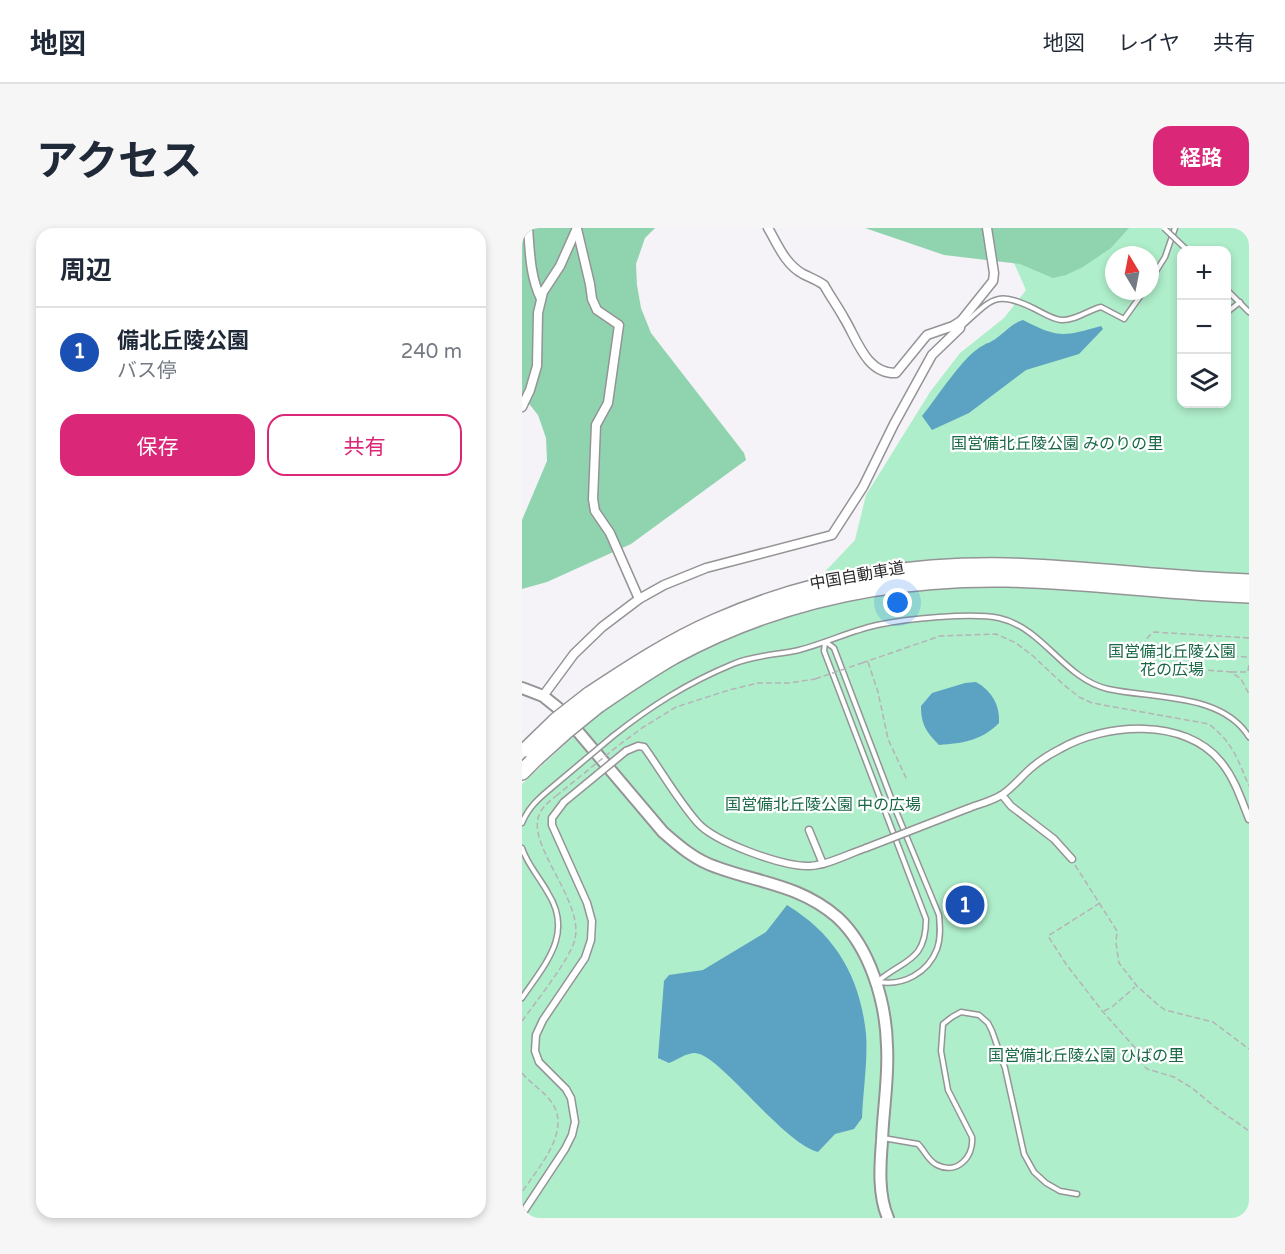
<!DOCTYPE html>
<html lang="ja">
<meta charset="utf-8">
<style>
:root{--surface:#fff;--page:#f6f6f7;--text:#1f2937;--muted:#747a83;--line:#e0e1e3;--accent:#db2777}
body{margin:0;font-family:"Varela Round","Noto Sans JP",sans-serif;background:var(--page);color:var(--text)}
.controls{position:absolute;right:18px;top:18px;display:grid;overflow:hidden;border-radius:12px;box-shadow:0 3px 9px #0003}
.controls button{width:54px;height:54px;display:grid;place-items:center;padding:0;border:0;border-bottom:2px solid var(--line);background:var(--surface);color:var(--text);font:30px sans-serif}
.compass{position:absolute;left:583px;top:18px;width:54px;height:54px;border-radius:50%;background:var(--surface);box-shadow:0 3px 9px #0003;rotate:350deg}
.you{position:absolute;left:376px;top:375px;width:21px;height:21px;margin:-15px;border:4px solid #fff;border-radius:50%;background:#1a73e8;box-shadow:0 0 0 9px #1a73e833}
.badge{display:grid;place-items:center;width:39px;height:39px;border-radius:50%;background:var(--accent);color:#fff;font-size:20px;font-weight:700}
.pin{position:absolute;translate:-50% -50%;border:3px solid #fff;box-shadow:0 2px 6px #0006}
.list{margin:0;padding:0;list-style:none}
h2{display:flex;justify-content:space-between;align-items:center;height:78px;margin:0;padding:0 24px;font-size:26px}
h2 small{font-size:20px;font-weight:400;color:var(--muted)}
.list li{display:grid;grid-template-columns:39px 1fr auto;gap:18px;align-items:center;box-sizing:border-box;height:90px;padding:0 24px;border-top:2px solid var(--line)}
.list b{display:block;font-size:22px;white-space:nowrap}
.list p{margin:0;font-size:20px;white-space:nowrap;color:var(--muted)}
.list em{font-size:20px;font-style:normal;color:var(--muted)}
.actions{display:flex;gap:12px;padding:18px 24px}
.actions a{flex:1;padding:14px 0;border:2px solid var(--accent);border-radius:18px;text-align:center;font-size:21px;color:var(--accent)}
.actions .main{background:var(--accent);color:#fff}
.icon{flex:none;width:33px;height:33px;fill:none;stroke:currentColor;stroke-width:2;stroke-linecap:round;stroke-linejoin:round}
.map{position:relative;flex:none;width:727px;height:990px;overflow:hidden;border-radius:18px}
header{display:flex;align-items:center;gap:36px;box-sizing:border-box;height:84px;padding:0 30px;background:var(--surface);border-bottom:2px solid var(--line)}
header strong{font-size:28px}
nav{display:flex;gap:33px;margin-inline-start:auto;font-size:21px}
.intro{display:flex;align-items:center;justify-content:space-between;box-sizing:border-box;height:144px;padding:0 36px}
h1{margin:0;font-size:42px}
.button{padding:15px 27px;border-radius:18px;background:var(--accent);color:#fff;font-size:21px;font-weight:700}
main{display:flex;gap:36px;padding:0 36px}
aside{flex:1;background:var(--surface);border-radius:18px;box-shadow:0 3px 9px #0003}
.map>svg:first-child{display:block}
.green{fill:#afeecb;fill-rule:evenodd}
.forest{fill:#90d4af}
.water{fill:#5ca2c3}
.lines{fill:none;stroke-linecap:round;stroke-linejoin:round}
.service-casing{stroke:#949396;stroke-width:7}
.pedestrian-casing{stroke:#949396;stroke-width:9}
.minor-casing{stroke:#949396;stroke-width:11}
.tertiary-casing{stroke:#949396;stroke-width:14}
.motorway-casing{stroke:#949396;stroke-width:18}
.path{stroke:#b5b3b6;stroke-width:1.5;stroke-dasharray:6 3;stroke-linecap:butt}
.service{stroke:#fff;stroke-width:4}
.pedestrian{stroke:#fff;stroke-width:6}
.minor{stroke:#fff;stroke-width:8}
.tertiary{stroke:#fff;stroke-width:10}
.motorway{stroke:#fff;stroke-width:15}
.service-bridge-casing{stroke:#949396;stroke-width:7;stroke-linecap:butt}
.pedestrian-bridge-casing{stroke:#949396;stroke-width:9;stroke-linecap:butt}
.motorway-bridge-casing{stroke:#949396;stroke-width:18;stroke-linecap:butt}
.path-bridge{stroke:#b5b3b6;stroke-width:1.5;stroke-dasharray:6 3;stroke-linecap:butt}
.service-bridge{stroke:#fff;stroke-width:4}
.pedestrian-bridge{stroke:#fff;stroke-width:6}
.motorway-bridge{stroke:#fff;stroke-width:15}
.labels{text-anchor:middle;stroke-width:4.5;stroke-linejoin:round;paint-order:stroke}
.park-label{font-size:16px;fill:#186745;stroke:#fff}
.street-label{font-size:16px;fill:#2a292b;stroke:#fff}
</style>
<header>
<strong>地図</strong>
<nav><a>地図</a><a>レイヤ</a><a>共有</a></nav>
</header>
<div class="intro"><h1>アクセス</h1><a class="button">経路</a></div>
<main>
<aside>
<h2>周辺<small></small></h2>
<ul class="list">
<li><span class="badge" style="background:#1a4fb4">1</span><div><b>備北丘陵公園</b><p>バス停</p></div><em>240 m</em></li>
</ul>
<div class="actions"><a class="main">保存</a><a>共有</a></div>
</aside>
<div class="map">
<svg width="727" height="990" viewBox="0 0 727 990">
<rect width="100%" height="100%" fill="#f5f3f7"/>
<path class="green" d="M479,0H727V990H0V556L79,483L125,452L198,413L261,388L333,312L344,267L408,164L438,125L482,90L504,62L480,8ZM660,22H704V176H660ZM592,27H628V63H592Z"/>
<g class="forest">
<polygon points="0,0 133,0 123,10 114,36 115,57 119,80 129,105 222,225 224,232 109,316 25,354 0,361 0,292 25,233 24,210 16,187 0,167"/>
<polygon points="343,0 607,0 589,20 561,39 544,47 531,50 498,36 422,27"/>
</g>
<g class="water">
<path d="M501,92C536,110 541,109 579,98L581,101L557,126L504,142L447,185L410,202L400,188C415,170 442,126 462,117C464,115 468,115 470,113C481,107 488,96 501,92Z"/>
<path d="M454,454C470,463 478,477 477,495C459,513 441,515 417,517C404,504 399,496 399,478L410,465L443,455Z"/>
<path d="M265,677C314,707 338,749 344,806C346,832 341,864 340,890L332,901L313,906L296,924C258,913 198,826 173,825C164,825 155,832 147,835L136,830L142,753L147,747L181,742L244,704Z"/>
</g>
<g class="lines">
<defs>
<g id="service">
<polyline points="628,53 643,29 653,0"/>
<polyline points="704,61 727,84"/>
<polyline points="704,85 718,74"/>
<path d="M441,97C471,70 474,62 513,81C521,85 530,91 539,92C553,93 566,82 579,79L602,91L622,63"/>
<path d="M303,414L302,423L404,691C404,734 382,731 355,754"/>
<path d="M304,414L312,420L374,583L417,687C418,698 419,710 415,721C406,745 381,758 357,754"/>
<path d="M91,508C129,478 165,455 211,436C232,427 255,427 277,422C304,415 328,403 355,397C384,391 450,384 477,390C522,400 542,451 586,461C632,471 700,465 727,509"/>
<path d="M0,595C6,580 16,571 28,561"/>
<path d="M0,620C5,636 18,650 26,665C52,706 23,736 0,770"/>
<path d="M361,910L396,916C403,923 406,933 415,937C435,947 452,929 450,909L426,862L419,823L421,796L430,789L439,784L457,787L466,795L470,803L483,840L502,926L512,944L524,955L538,963L555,966"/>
</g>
<g id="pedestrian">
<path d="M104,523L116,518L122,519C140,544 155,571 175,594C192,614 261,639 288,638C306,637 326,626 344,620"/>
<polyline points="480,567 489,578 532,611 550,631"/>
<path d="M447,580C457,576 471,573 481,566C490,560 499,549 508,541C516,534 528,526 538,521C583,495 663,489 699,534C713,551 719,571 727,591"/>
<polyline points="287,602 301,636"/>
<polyline points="0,986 43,921 50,907 53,894 49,870 44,861 17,834 13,823 14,807 21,792 63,730 69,712 70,693 65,675 30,597 30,590 42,574"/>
</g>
<g id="minor">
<path d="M6,0C8,25 8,48 19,71"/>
<polyline points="55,1 68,56 70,71 75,82 97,97 86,175 74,197 71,271 73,283 88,305 117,371"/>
<polyline points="439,93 471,53 472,45 465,0"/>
<polyline points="0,179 8,162 15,138 16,85 21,64 38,38 55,0"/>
<path d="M21,468L52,426L80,399L117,371L142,357L184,340L310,307L341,259L372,196L410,127L438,100L439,93L431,98L405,107L374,145C344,146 335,111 322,90C316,79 308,68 302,57C295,52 289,50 281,46C263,36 256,17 246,0"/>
</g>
<path id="tertiary" d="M0,460L21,468L36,480L141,604C157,618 173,632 194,639C237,655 278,657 315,689C348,719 364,774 365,818C367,849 361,882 360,913C358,938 356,967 366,990"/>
<g id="motorway">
<path d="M67,467C108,440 149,413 193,394C285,353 386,336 486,338C567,340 647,352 727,354"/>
<path d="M76,477C101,460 126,443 152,428C255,372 370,349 486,351C566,353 647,364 727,367"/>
<polyline points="0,544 14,530"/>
</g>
</defs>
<use href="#service" class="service-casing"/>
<use href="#pedestrian" class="pedestrian-casing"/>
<use href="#minor" class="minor-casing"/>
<use href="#tertiary" class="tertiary-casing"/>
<use href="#motorway" class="motorway-casing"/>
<g class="path">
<path d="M727,410L632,404C617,414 622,427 633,438L709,444L719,451L727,466"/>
<polyline points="623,419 656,427 688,420 709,428 727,429"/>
<polyline points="688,419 688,409"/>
<polyline points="346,434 356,464 366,511 385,552"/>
<path d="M340,435L418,408L474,406L494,415L511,428L542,457L557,469L570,475L687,496C711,515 715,530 727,558"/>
<polyline points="652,440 656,428"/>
<polyline points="726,443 727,436"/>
<polyline points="709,444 727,444"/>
<polyline points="97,517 120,500 154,479 207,462 236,455 267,455 293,451"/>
<polyline points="553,637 595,703 594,715 597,735 615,758 635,776 643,782 691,794 727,821"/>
<polyline points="578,675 526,708 544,736 581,784 616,823 621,837 625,841 652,849 670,860 693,879 727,903"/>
<polyline points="582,783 590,779 613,759"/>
<path d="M0,793C13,775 49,730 53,711C62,672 2,615 18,585C21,578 28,573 34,568"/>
<path d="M0,845C8,855 19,861 27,871C53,900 16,940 0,964"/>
</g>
<use href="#service" class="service"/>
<use href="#pedestrian" class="pedestrian"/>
<use href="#minor" class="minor"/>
<use href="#tertiary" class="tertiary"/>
<use href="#motorway" class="motorway"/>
<defs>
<g id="service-bridge">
<polyline points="642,0 665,22"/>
<polyline points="28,561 91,508"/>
</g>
<g id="pedestrian-bridge">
<polyline points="42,574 104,523"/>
<polyline points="344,620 447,580"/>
</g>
<g id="motorway-bridge">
<polyline points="5,521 35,492 67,467"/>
<polyline points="14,530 44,503 76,477"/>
</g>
</defs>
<use href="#service-bridge" class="service-bridge-casing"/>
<use href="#pedestrian-bridge" class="pedestrian-bridge-casing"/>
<use href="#motorway-bridge" class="motorway-bridge-casing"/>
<g class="path-bridge">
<polyline points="293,451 340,435"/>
<polyline points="34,568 97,517"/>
</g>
<use href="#service-bridge" class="service-bridge"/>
<use href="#pedestrian-bridge" class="pedestrian-bridge"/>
<use href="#motorway-bridge" class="motorway-bridge"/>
</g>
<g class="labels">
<g class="park-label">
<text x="535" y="221">国営備北丘陵公園 みのりの里</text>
<text x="650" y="429">国営備北丘陵公園<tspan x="650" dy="18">花の広場</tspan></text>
<text x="301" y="582">国営備北丘陵公園 中の広場</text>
<text x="564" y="833">国営備北丘陵公園 ひばの里</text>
</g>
<g class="street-label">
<text transform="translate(335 347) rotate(-10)" y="6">中国自動車道</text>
</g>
</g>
</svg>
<div class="controls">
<button>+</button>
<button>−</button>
<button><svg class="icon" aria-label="layers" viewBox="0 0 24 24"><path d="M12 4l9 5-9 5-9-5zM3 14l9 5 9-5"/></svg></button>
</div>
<svg class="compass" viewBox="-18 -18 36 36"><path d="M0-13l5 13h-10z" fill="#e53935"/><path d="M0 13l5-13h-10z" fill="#747a83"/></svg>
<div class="you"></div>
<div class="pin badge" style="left:443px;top:677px;background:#1a4fb4">1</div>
</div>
</main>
